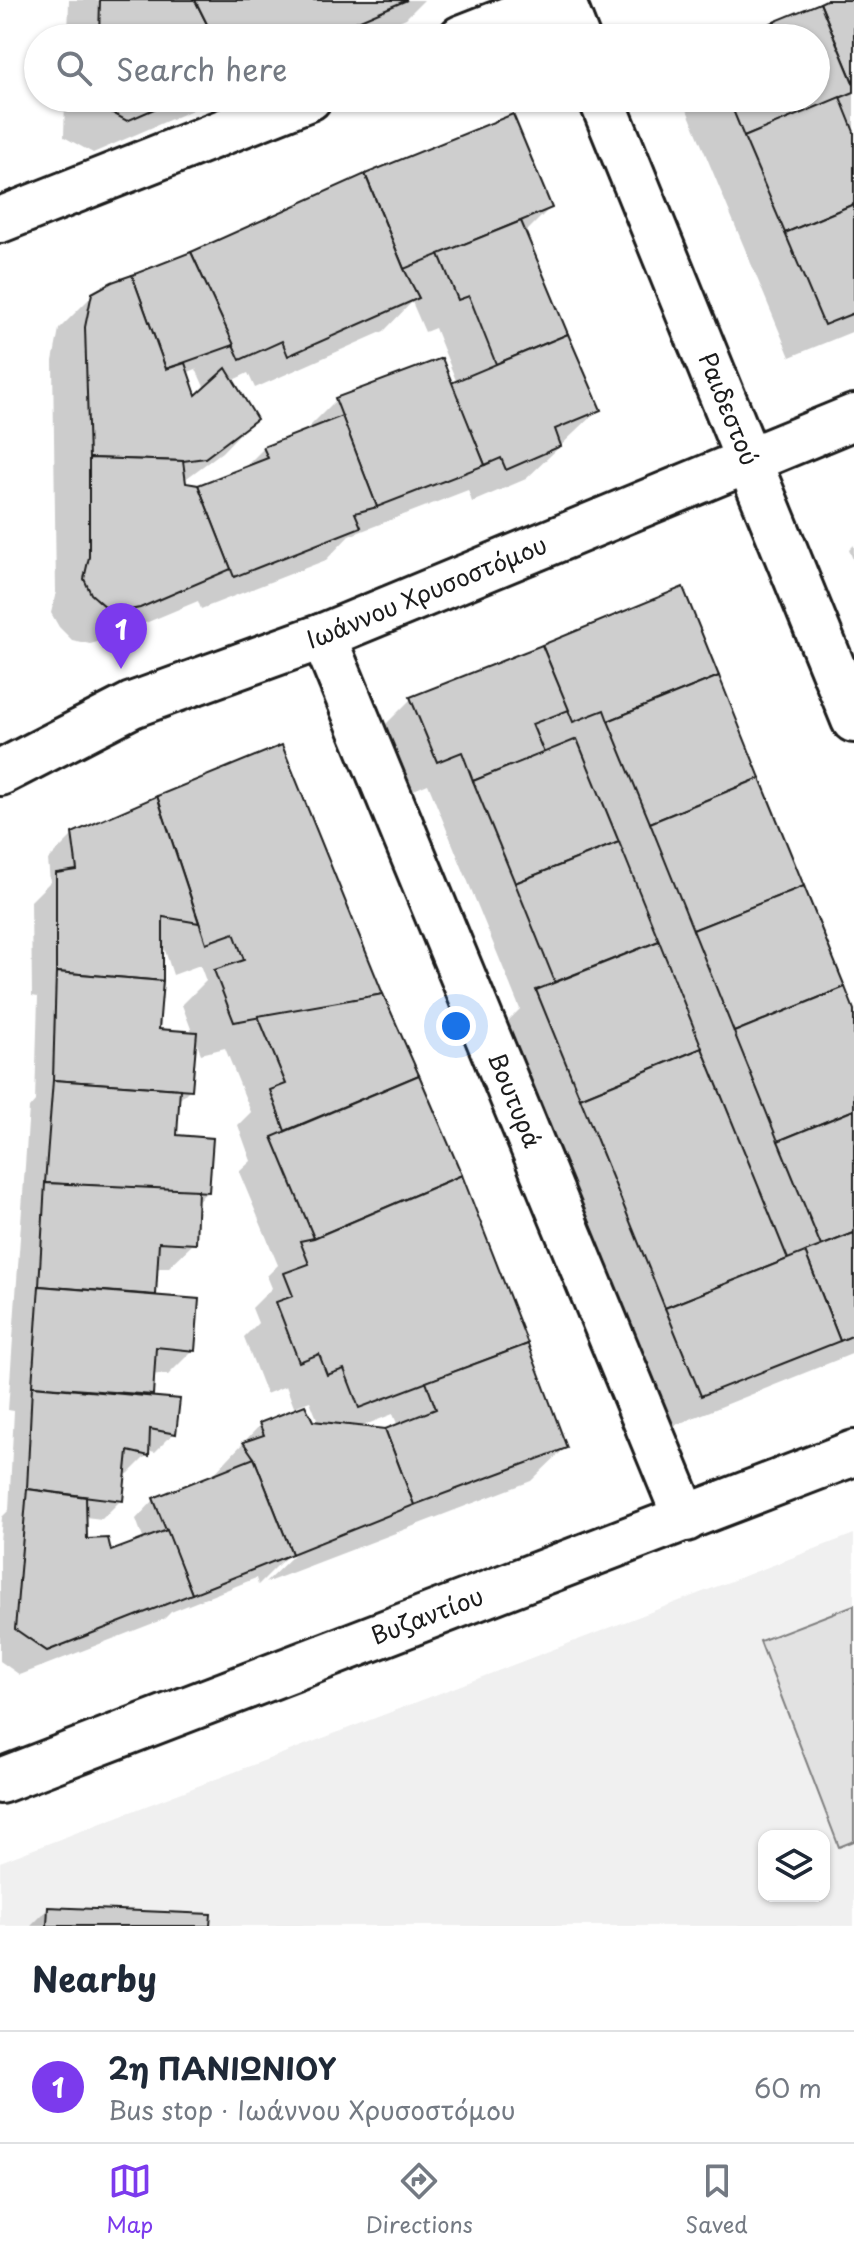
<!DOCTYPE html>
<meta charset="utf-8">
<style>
:root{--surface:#fff;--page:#f6f6f7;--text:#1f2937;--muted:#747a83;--line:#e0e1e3;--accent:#7c3aed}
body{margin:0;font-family:"Playpen Sans",sans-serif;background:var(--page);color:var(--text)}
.controls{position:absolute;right:24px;bottom:24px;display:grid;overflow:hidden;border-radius:16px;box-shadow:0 2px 6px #0004}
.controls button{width:72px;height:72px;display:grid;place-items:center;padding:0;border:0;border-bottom:2px solid var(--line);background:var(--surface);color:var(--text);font:40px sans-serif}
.you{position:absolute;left:456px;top:1026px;width:28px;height:28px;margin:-20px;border:6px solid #fff;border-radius:50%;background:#1a73e8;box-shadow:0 0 0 12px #1a73e833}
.badge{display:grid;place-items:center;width:52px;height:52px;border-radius:50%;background:var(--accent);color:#fff;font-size:26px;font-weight:700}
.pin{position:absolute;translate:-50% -66px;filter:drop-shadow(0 2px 4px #0008)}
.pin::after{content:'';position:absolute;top:42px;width:28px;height:24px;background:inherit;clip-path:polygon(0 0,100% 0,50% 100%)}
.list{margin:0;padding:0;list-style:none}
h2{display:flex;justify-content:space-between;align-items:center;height:104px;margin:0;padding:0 32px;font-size:34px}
h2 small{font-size:26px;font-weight:400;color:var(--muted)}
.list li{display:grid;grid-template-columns:52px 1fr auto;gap:24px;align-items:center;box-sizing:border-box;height:112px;padding:0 32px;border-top:2px solid var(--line)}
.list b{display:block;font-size:30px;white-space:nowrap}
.list p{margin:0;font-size:26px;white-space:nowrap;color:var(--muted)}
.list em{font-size:26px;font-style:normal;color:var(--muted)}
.icon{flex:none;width:44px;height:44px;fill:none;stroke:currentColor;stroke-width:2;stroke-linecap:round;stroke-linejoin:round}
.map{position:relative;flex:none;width:854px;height:1926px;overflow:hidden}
.search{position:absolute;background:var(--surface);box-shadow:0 2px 6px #0004;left:24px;right:24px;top:24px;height:88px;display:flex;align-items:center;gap:20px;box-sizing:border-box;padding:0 28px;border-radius:44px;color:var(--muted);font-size:30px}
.sheet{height:216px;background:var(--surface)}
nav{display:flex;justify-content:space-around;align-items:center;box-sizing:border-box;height:112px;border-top:2px solid var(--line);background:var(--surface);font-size:22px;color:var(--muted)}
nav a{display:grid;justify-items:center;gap:4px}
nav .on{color:var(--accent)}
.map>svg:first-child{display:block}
.built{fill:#f0f0f0;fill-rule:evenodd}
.green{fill:#e2e2e2;stroke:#7f7f7f;stroke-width:2}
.shadow{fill:#0003;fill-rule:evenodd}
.building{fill:#cecece;stroke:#1c1c1c;stroke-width:2}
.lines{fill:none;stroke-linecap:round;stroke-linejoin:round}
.minor-casing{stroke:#1c1c1c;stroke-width:50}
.tertiary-casing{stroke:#1c1c1c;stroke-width:50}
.minor{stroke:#fff;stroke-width:44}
.tertiary{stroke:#fff;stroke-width:44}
.labels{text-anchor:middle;stroke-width:6;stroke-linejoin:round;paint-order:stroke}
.street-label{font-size:24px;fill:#1c1c1c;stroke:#fff}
</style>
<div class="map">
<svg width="854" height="1926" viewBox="0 0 854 1926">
<rect width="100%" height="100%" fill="#fff"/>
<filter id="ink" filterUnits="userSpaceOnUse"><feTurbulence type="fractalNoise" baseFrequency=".0125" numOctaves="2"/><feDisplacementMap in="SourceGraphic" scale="16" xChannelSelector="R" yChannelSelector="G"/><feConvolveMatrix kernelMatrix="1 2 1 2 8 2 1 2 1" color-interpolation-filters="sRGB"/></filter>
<g filter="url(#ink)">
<path class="built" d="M854,1534V1926H0V1862ZM764,1836H824V1896H764Z"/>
<polygon class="green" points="854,1605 854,1841 839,1847 760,1641"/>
<g class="shadow">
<polygon points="69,0 424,0 406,18 360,38 68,38"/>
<polygon points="832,0 854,0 854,331 790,357 682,98 816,98 816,38 739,38"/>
<polygon points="65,98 220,98 93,153 64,137"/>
<path d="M550,208L524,234L599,409L526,479L472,502L468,490L349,536L326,560L201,609L198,601L105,640L90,644L72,640L59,627L51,613L56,592L53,361L59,329L93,295ZM412,302L425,332L435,328L457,383L450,386L336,400L303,433L264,448L242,470L198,487L185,484L184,480L222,452L255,418L231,381L248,373L255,388L384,331ZM196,369L205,389L195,398L186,373Z"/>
<polygon points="854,545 854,562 849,550"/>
<polygon points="682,590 854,1014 854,1353 668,1428 504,1025 520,1009 428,784 404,794 378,732 411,699"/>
<path d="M158,798L381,994L461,1176L565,1448L531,1481L265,1583L297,1552H291L258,1585L256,1578L171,1612L164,1619L20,1675L0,1661V1542L2,1517L9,1510L14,1411L8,1410L29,1108L35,1101L38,997L32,996L31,901L50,882L48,860L73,835ZM162,941L173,975L200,965L206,981L182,1005L193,1034L157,1030ZM194,1037L201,1054L225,1048L251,1112L238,1125L251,1161L239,1172L278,1265L267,1276L272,1288L252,1308L258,1323L244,1337L266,1394L286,1386L294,1407L310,1401L319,1424L260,1425L211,1477L154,1500L136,1519L144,1541L110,1554L85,1541V1517L102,1519L121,1500L124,1473L128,1474L147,1455V1450L155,1452L174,1433L147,1398L151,1394L152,1374L168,1375L193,1350L154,1297L155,1268H168L194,1243L195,1203L207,1192L175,1137L178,1101L190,1089ZM393,1414L398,1426L385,1431L357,1428Z"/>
<polygon points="48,1909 208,1926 31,1926"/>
</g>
<g class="building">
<polygon points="100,0 195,0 214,38 99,38"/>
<polygon points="195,0 407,0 318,38 214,38"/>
<polygon points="826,0 854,0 854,85 820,3"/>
<polygon points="820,3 854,85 854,92 744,137 728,98 816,98 816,38 734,38"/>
<polygon points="840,97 854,132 854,204 785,233 744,137"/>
<polygon points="96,98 179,98 127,121 96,104"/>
<polygon points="513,114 552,208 404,269 365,174"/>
<polygon points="365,174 404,269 419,298 288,356 282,341 240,360 191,252"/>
<polygon points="854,204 854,313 824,325 785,233"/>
<polygon points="521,221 568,334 496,364 469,296 458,300 439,254"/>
<polygon points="191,252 234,345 166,369 132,275"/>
<polygon points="132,275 166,369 185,363 196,395 226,368 257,419 205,458 183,461 89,458 85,327 92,293 112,282"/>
<polygon points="568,334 601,410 555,429 561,446 506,470 501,458 485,465 451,383"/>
<polygon points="442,358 485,465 377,507 335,398"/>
<polygon points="342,416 377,507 355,513 361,527 234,577 198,485 268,458 263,447"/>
<polygon points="89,458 183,461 186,483 198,485 231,569 140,608 124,611 106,607 91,594 84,579 89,557"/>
<polygon points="683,587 719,676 608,721 604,710 573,722 542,645"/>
<polygon points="542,645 569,710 532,724 544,753 473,781 462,752 437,762 410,697"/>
<polygon points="719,676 760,778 650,823 608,721"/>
<polygon points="577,739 619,842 515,883 473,781"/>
<polygon points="282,745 383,994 234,1022 214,970 244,960 234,933 206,943 157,796"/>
<polygon points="760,778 804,886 693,930 650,823"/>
<polygon points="157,796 199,923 163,917 163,981 56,972 56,873 77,870 72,833"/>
<polygon points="619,842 659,941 555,982 515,883"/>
<polygon points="804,886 845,987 734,1032 693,930"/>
<polygon points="659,941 702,1048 580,1098 536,990"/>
<polygon points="56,972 163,981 159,1029 197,1032 192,1090 53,1080"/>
<polygon points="845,987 854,1010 854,1110 778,1141 734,1032"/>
<polygon points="383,994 419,1075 285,1131 270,1090 286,1084 258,1016"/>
<polygon points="702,1048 788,1259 665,1308 580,1098"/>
<polygon points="419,1075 462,1175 314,1238 272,1137"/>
<polygon points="53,1080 180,1089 177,1135 213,1138 209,1192 45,1183"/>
<polygon points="854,1110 854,1233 821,1246 778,1141"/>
<polygon points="462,1175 528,1344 359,1408 344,1369 327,1375 319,1354 299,1362 276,1302 293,1296 284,1273 309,1264 300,1241 314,1238"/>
<polygon points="45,1183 198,1190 196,1244 159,1242 156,1295 39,1286"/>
<polygon points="854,1233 854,1335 840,1341 805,1252"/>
<polygon points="805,1252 840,1341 701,1396 665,1308"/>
<polygon points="39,1286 199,1299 195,1351 156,1347 153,1395 32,1386"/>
<polygon points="528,1344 567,1448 414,1505 385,1429 436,1409 426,1382"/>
<polygon points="32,1386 180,1399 176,1434 150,1429 149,1456 128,1451 123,1501 27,1489"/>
<polygon points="305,1405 313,1421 385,1429 414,1505 292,1554 254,1458 243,1442 264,1435 259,1423"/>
<polygon points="254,1458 292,1554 192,1594 153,1498"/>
<polygon points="27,1489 86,1497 87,1539 108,1538 111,1551 167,1530 192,1594 47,1651 15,1629"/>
<polygon points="48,1907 211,1914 210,1926 47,1926"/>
</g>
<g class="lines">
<defs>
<g id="minor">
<polyline points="461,38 558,0"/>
<polyline points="0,220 309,98"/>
<path id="s1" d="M323,636L686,1519"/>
</g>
<g id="tertiary">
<polyline points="562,0 577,38"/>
<path id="s2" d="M601,98L854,720"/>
<path id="s3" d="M0,773L132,705L323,636L854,417"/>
<path id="s4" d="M0,1781L854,1453"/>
</g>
</defs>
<use href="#minor" class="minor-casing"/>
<use href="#tertiary" class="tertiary-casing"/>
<use href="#minor" class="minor"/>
<use href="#tertiary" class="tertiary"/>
</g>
</g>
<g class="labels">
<g class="street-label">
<text dy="8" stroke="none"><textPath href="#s2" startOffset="336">Ραιδεστού</textPath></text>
<text dy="8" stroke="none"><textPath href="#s3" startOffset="464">Ιωάννου Χρυσοστόμου</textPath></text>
<text dy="8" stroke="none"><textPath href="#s1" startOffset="502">Βουτυρά</textPath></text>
<text dy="8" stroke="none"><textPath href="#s4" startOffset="458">Βυζαντίου</textPath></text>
</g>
</g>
</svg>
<div class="controls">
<button><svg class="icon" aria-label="layers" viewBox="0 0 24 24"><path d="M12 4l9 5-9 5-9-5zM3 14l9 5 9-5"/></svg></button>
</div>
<div class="you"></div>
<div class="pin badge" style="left:121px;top:669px">1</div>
<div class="search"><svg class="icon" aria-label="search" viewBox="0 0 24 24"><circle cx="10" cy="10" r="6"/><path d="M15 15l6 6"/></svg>Search here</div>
</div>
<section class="sheet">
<h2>Nearby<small></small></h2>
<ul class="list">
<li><span class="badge">1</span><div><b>2η ΠΑΝΙΩΝΙΟΥ</b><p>Bus stop · Ιωάννου Χρυσοστόμου</p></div><em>60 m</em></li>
</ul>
</section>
<nav>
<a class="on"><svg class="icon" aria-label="map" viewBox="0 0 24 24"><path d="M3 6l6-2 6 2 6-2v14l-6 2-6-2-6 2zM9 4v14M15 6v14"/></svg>Map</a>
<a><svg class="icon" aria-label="directions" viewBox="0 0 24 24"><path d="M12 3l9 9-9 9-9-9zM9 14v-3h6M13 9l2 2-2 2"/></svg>Directions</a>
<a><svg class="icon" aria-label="saved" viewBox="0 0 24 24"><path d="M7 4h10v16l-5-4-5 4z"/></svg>Saved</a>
</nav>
